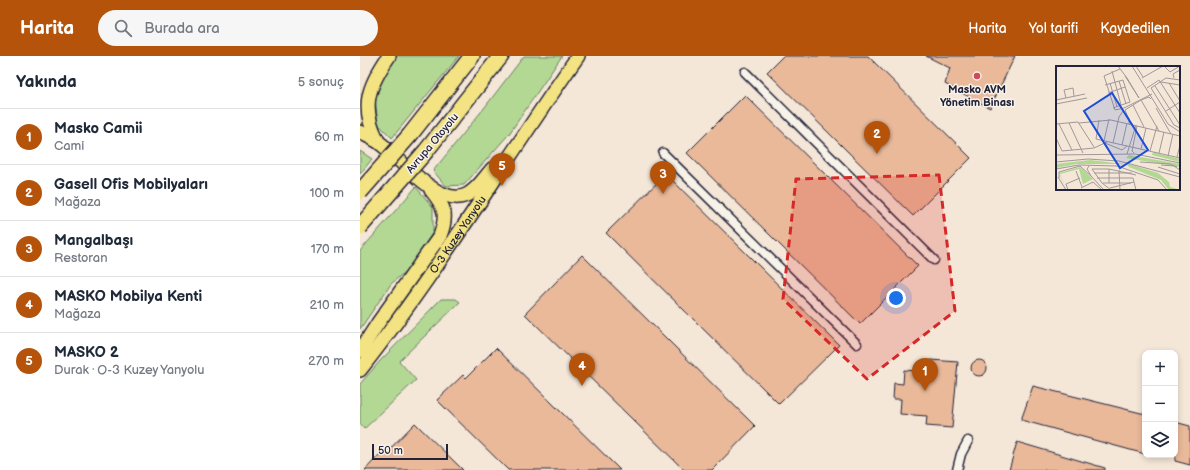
<!DOCTYPE html>
<html lang="tr">
<meta charset="utf-8">
<style>
:root{--surface:#fff;--page:#f6f6f7;--text:#1f2937;--muted:#747a83;--line:#e0e1e3;--accent:#b45309}
body{margin:0;font-family:"Balsamiq Sans",sans-serif;background:var(--page);color:var(--text)}
.controls{position:absolute;right:12px;bottom:12px;display:grid;overflow:hidden;border-radius:8px;box-shadow:0 2px 6px #0003}
.controls button{width:36px;height:36px;display:grid;place-items:center;padding:0;border:0;border-bottom:1px solid var(--line);background:var(--surface);color:var(--text);font:20px sans-serif}
.scale{position:absolute;left:12px;bottom:10px;width:76px;box-sizing:border-box;padding-left:4px;border:2px solid #22223b;border-top:0;font-size:11px;line-height:14px;white-space:nowrap;color:#22223b;-webkit-text-stroke:3px #f7f3e8;paint-order:stroke}
.you{position:absolute;left:536px;top:242px;width:14px;height:14px;margin:-10px;border:3px solid #fff;border-radius:50%;background:#1a73e8;box-shadow:0 0 0 6px #1a73e833}
.badge{display:grid;place-items:center;width:26px;height:26px;border-radius:50%;background:var(--accent);color:#fff;font-size:13px;font-weight:700}
.pin{position:absolute;translate:-50% -33px;filter:drop-shadow(0 1px 2px #0008)}
.pin::after{content:'';position:absolute;top:21px;width:14px;height:12px;background:inherit;clip-path:polygon(0 0,100% 0,50% 100%)}
.list{margin:0;padding:0;list-style:none}
h2{display:flex;justify-content:space-between;align-items:center;height:52px;margin:0;padding:0 16px;font-size:17px}
h2 small{font-size:13px;font-weight:400;color:var(--muted)}
.list li{display:grid;grid-template-columns:26px 1fr auto;gap:12px;align-items:center;box-sizing:border-box;height:56px;padding:0 16px;border-top:1px solid var(--line)}
.list b{display:block;font-size:15px;white-space:nowrap}
.list p{margin:0;font-size:13px;white-space:nowrap;color:var(--muted)}
.list em{font-size:13px;font-style:normal;color:var(--muted)}
.icon{flex:none;width:22px;height:22px;fill:none;stroke:currentColor;stroke-width:2;stroke-linecap:round;stroke-linejoin:round}
.map{position:relative;flex:none;width:830px;height:414px;overflow:hidden}
header{display:flex;align-items:center;gap:24px;box-sizing:border-box;height:56px;padding:0 20px;background:var(--accent);color:#fff}
header strong{font-size:19px}
nav{display:flex;gap:22px;margin-inline-start:auto;font-size:14px}
.search{width:280px;height:36px;background:var(--page);display:flex;align-items:center;gap:10px;box-sizing:border-box;padding:0 14px;border-radius:22px;color:var(--muted);font-size:15px}
main{display:flex}
aside{flex:1;background:var(--surface)}
.map>svg:first-child{display:block}
.green{fill:#b2d893;stroke:#6a7d67}
.building{fill:#e9b999;stroke:#22223b}
.lines{fill:none;stroke-linecap:round;stroke-linejoin:round}
.minor-casing{stroke:#22223b;stroke-width:11}
.primary-casing{stroke:#22223b;stroke-width:16}
.motorway-casing{stroke:#22223b;stroke-width:18}
.minor{stroke:#f7f3e8;stroke-width:8}
.primary{stroke:#f4e382;stroke-width:13}
.motorway{stroke:#f4e382;stroke-width:15}
.motorway-bridge-casing{stroke:#22223b;stroke-width:18;stroke-linecap:butt}
.motorway-bridge{stroke:#f4e382;stroke-width:15}
.marked{fill:#d62828;fill-opacity:0.2;stroke:#d62828;stroke-width:3;stroke-dasharray:8 5;stroke-linejoin:round}
.poi-dot{fill:#d1495b;stroke:#f7f3e8;stroke-width:1.5}
.labels{text-anchor:middle;stroke-width:3;stroke-linejoin:round;paint-order:stroke}
.poi-label{font-size:11px;font-weight:bold;fill:#22223b;stroke:#f7f3e8}
.street-label{font-size:11px;fill:#22223b;stroke:#f7f3e8}
.inset-road{fill:none;stroke:#a09899;stroke-width:1}
.view{fill:#1d4ed8;fill-opacity:0.15;stroke:#1d4ed8;stroke-width:2}
.inset-edge{fill:none;stroke:#22223b;stroke-width:2}
</style>
<header>
<strong>Harita</strong>
<div class="search"><svg class="icon" aria-label="search" viewBox="0 0 24 24"><circle cx="10" cy="10" r="6"/><path d="M15 15l6 6"/></svg>Burada ara</div>
<nav><a>Harita</a><a>Yol tarifi</a><a>Kaydedilen</a></nav>
</header>
<main>
<aside>
<h2>Yakında<small>5 sonuç</small></h2>
<ul class="list">
<li><span class="badge">1</span><div><b>Masko Camii</b><p>Cami</p></div><em>60 m</em></li>
<li><span class="badge">2</span><div><b>Gasell Ofis Mobilyaları</b><p>Mağaza</p></div><em>100 m</em></li>
<li><span class="badge">3</span><div><b>Mangalbaşı</b><p>Restoran</p></div><em>170 m</em></li>
<li><span class="badge">4</span><div><b>MASKO Mobilya Kenti</b><p>Mağaza</p></div><em>210 m</em></li>
<li><span class="badge">5</span><div><b>MASKO 2</b><p>Durak · O-3 Kuzey Yanyolu</p></div><em>270 m</em></li>
</ul>
</aside>
<div class="map">
<svg width="830" height="414" viewBox="0 0 830 414">
<rect width="100%" height="100%" fill="#f4e7d8"/>
<filter id="ink" filterUnits="userSpaceOnUse"><feTurbulence type="fractalNoise" baseFrequency=".025" numOctaves="2"/><feDisplacementMap in="SourceGraphic" scale="8" xChannelSelector="R" yChannelSelector="G"/><feConvolveMatrix kernelMatrix="1 2 1 2 8 2 1 2 1" color-interpolation-filters="sRGB"/></filter>
<g filter="url(#ink)">
<g class="green">
<polygon points="37,0 99,0 32,82 18,68 14,35 32,6"/>
<polygon points="164,0 202,0 149,78 104,129 86,130 73,115 125,51"/>
<polygon points="0,95 12,103 0,118"/>
<polygon points="56,131 73,151 73,176 49,214 40,220 31,228 0,273 0,195"/>
<polygon points="81,243 96,243 100,246 39,305 56,324 4,373 0,368 0,328 21,304"/>
</g>
<g class="building">
<polygon points="423,0 508,0 611,102 553,160 407,16"/>
<polygon points="566,0 655,0 630,52 585,28 590,12"/>
<polygon points="385,39 558,210 500,268 327,97"/>
<polygon points="306,118 479,289 419,348 246,177"/>
<polygon points="222,199 395,370 352,414 324,414 165,258"/>
<polygon points="136,292 260,414 148,414 77,344 103,319 106,322"/>
<circle cx="619" cy="312" r="8"/>
<polygon points="571,304 598,306 592,372 566,370 567,360 540,358 541,343 533,343 534,327 543,328 544,314 570,316"/>
<polygon points="673,330 785,358 785,398 661,364"/>
<polygon points="815,366 830,370 830,409 815,405"/>
<polygon points="55,367 103,414 5,414 20,398 22,401"/>
<polygon points="657,386 745,412 745,414 649,414"/>
</g>
<g class="lines">
<defs>
<g id="minor">
<polyline points="385,16 574,204"/>
<polyline points="303,97 497,288"/>
<polyline points="597,414 601,398 608,385"/>
</g>
<g id="primary">
<path d="M0,76C7,80 15,83 21,88C41,103 77,149 104,140C116,136 124,122 132,113"/>
<path d="M17,83C0,50 9,29 29,0"/>
<path d="M0,295L18,267L80,180C88,159 85,151 71,134"/>
<path id="s1" d="M0,314C79,214 145,104 218,0"/>
</g>
<g id="motorway">
<polyline points="50,79 112,0"/>
<polyline points="66,95 141,0"/>
</g>
</defs>
<use href="#minor" class="minor-casing"/>
<use href="#primary" class="primary-casing"/>
<use href="#motorway" class="motorway-casing"/>
<use href="#minor" class="minor"/>
<use href="#primary" class="primary"/>
<use href="#motorway" class="motorway"/>
<defs>
<g id="motorway-bridge">
<polyline points="0,136 50,79"/>
<polyline points="0,171 66,95"/>
</g>
</defs>
<use href="#motorway-bridge" class="motorway-bridge-casing"/>
<use href="#motorway-bridge" class="motorway-bridge"/>
</g>
</g>
<path class="marked" d="M579,119L595,255L507,323L423,243L436,123Z"/>
<circle class="poi-dot" cx="617" cy="20" r="4"/>
<g class="labels">
<g class="poi-label">
<text x="617" y="37">Masko AVM<tspan x="617" dy="13">Yönetim Binası</tspan></text>
</g>
<g class="street-label">
<text transform="translate(72 87) rotate(-50)" y="4">Avrupa Otoyolu</text>
<text dy="4" stroke="none"><textPath href="#s1" startOffset="167">O-3 Kuzey Yanyolu</textPath></text>
</g>
</g>
<g transform="translate(696 10)">
<rect width="124" height="124" fill="#f4e7d8"/>
<path d="M76,84L96,89L97,86L104,88L124,93V96ZM73,89L124,98V101L70,92ZM34,94L68,98H21L0,102V98ZM70,97L102,107L113,116L114,121L124,124H113L105,114L73,101ZM24,101L37,113L27,118L23,103L4,108L11,124L3,107Z" fill="#b2d893"/>
<path class="inset-road" d="M62,0L71,12L83,32L69,10M76,0L112,58L124,66M80,0L87,11M108,0L114,6L124,0M56,5L65,39M86,12L107,0M118,12L117,8L124,4M103,14L124,47M124,14L110,12L95,22L118,59L124,62M63,15L70,38M105,16L124,19M54,17L61,41M113,17L124,35M49,19L67,14L74,36L57,42M99,20L124,59M91,22L103,14M52,27L69,21M10,32L8,24L17,22L18,30M0,34L29,28M85,34L103,65M0,38L31,32M77,39L88,61M100,42L115,68M59,44L48,10L64,3M59,44L68,42L96,28M66,44L73,52V58M110,45L124,36M43,54L40,73L124,92M13,57L27,87M23,57L55,54L124,70M0,58L22,56L38,81M3,58L16,84M75,58L69,44L85,34L93,31L95,33M0,72L6,85L38,82L51,76M48,75L53,53M49,77L66,84L71,80M57,77L63,51L67,45M66,79L71,57M85,83L90,62M94,85L101,60M78,87L76,85L81,60M103,87L108,66M71,88L80,59M0,89L79,88L124,97M112,90L117,68M121,91L124,79M0,96L32,93L63,95L124,111M84,96L114,98L121,101M105,99L118,100L124,104M24,100L35,110L31,103L33,100M102,101L124,108M0,103L23,99L61,100L102,114L111,124M53,103V117M63,104L64,124M20,105L26,121M38,107H76M35,110L48,124M2,111L10,124M3,112V106L24,100M41,112H77M77,112L80,124M47,117H75M25,122L37,116L46,124M54,122L78,116M12,124L10,118L24,112M55,124L46,117L36,103H53L80,109"/>
<path class="view" d="M56,27L92,84L64,102L28,45Z"/>
<rect width="124" height="124" class="inset-edge"/>
</g>
</svg>
<div class="controls">
<button>+</button>
<button>−</button>
<button><svg class="icon" aria-label="layers" viewBox="0 0 24 24"><path d="M12 4l9 5-9 5-9-5zM3 14l9 5 9-5"/></svg></button>
</div>
<div class="scale">50 m</div>
<div class="you"></div>
<div class="pin badge" style="left:565px;top:335px">1</div>
<div class="pin badge" style="left:517px;top:98px">2</div>
<div class="pin badge" style="left:303px;top:138px">3</div>
<div class="pin badge" style="left:222px;top:330px">4</div>
<div class="pin badge" style="left:142px;top:130px">5</div>
</div>
</main>
